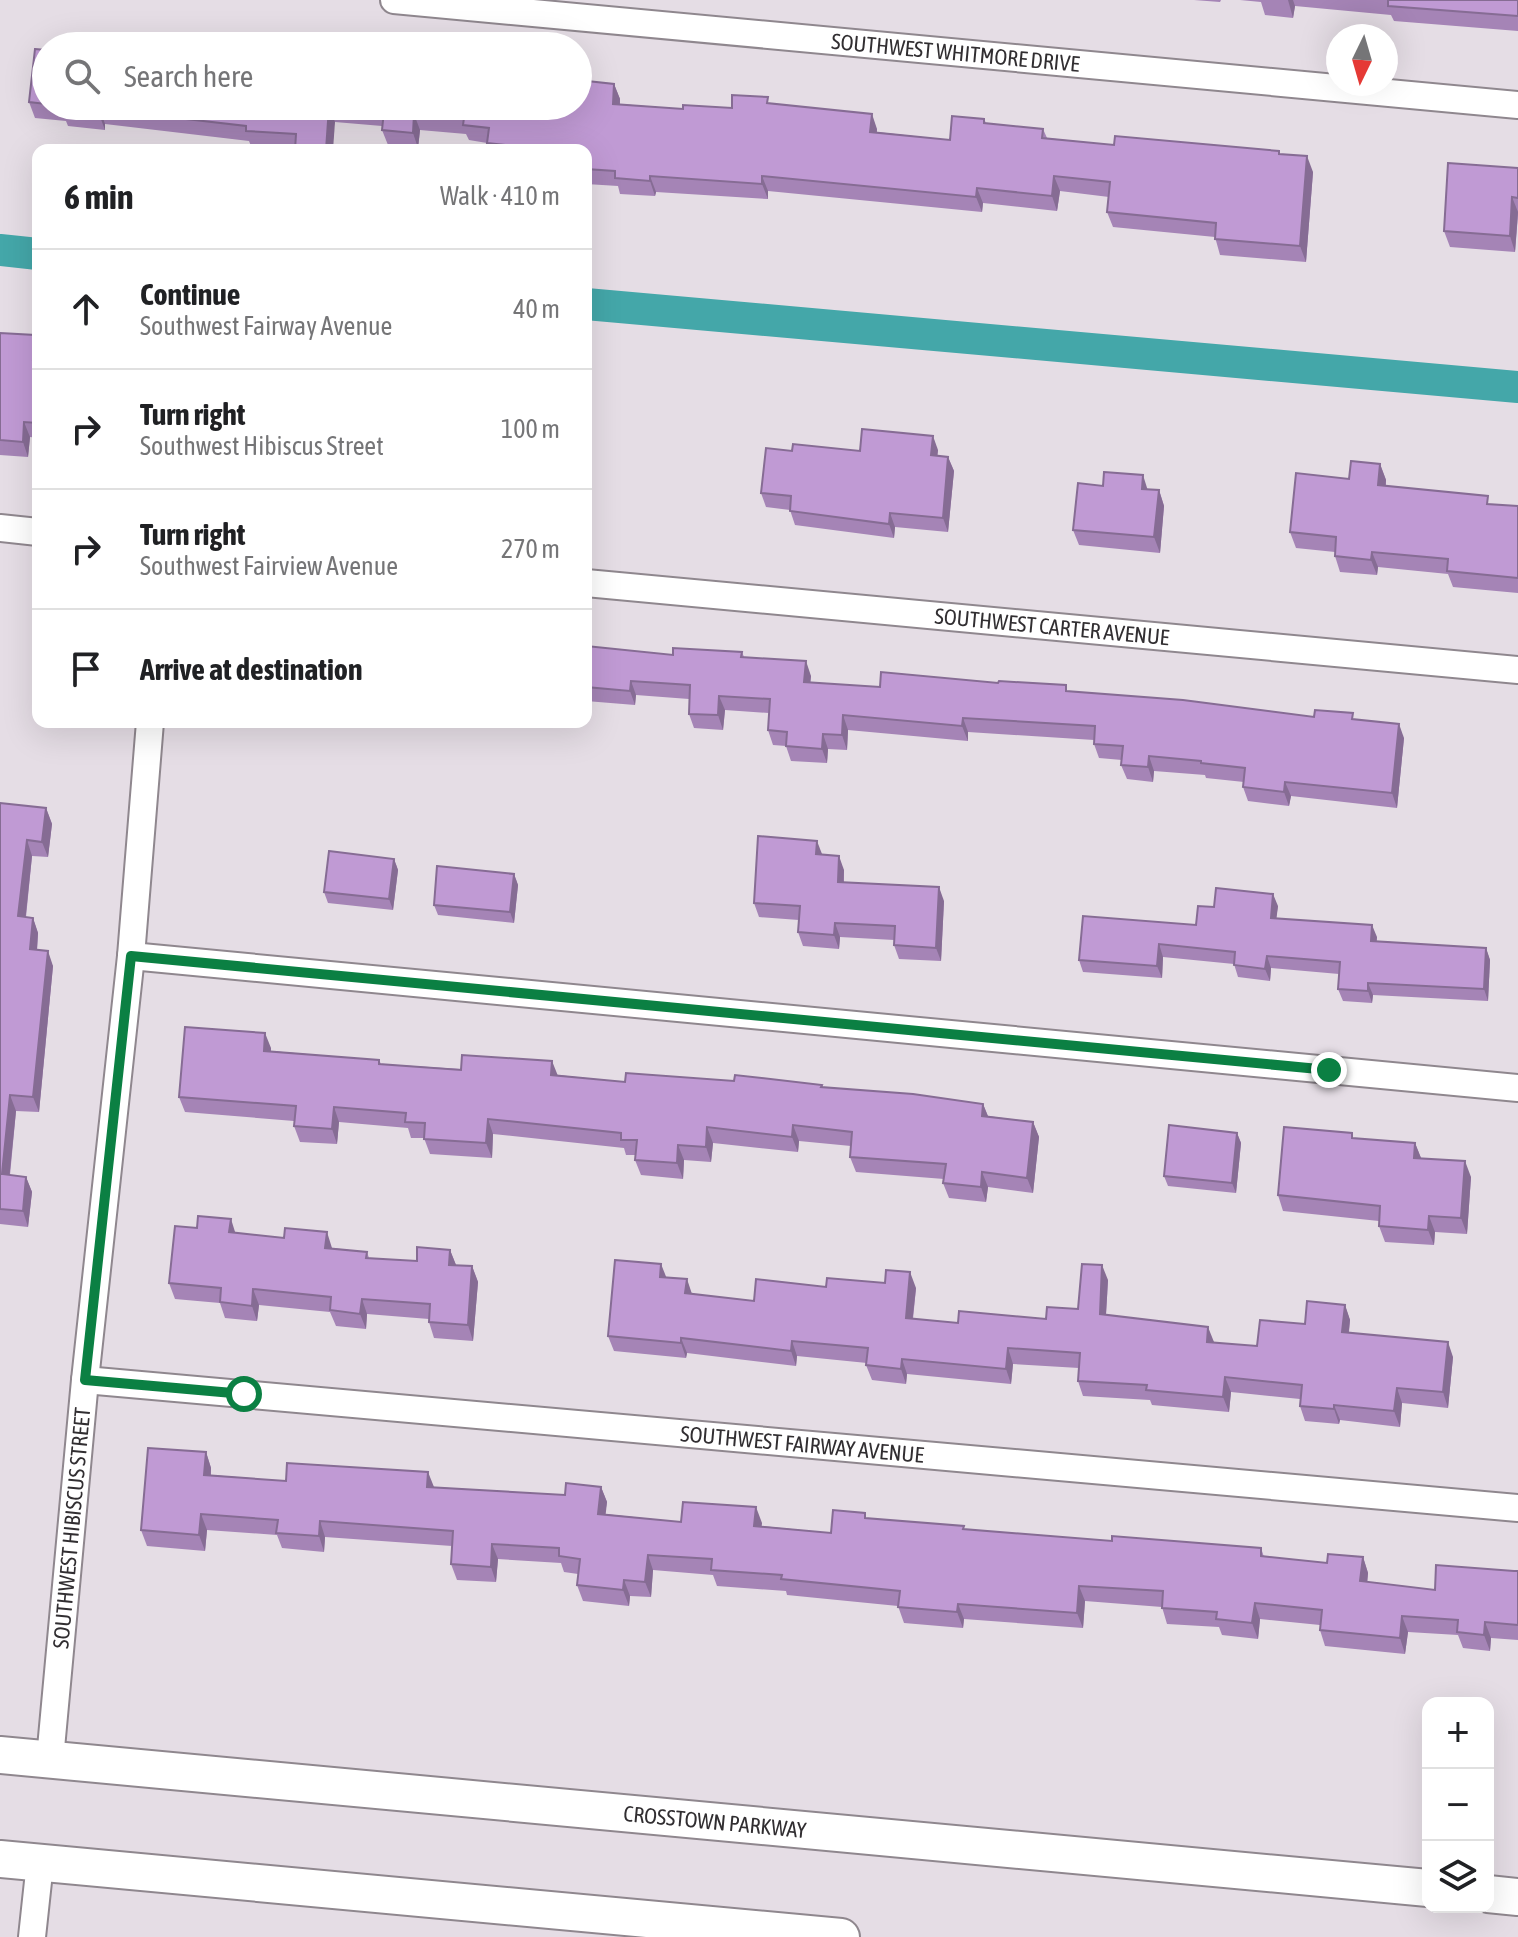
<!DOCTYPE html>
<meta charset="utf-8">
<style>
:root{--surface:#fff;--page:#f2f2f2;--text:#202124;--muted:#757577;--line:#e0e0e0}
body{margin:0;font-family:"Asap Condensed",sans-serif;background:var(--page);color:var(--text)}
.controls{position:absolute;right:24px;bottom:24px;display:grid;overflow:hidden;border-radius:16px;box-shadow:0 8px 32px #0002}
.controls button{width:72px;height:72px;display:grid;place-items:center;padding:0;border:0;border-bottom:2px solid var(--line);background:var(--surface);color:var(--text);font:40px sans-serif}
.compass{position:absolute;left:1326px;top:24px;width:72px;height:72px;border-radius:50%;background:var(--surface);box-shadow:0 8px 32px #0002;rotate:185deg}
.stop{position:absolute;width:24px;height:24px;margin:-18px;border:6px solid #0b8043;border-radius:50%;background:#fff}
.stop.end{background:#0b8043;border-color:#fff;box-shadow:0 2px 8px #0008}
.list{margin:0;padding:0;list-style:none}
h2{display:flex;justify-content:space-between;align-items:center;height:104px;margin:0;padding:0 32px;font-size:34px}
h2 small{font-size:26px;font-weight:400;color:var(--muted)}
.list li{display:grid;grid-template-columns:52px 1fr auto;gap:24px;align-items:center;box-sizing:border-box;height:120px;padding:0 32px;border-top:2px solid var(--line)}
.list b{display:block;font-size:30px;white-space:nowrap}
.list p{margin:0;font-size:26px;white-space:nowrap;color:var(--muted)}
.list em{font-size:26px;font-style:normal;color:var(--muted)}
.icon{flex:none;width:44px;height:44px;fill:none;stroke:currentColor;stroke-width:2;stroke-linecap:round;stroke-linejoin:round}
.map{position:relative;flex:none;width:1518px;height:1937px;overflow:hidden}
.search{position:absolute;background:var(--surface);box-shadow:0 8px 32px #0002;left:32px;top:32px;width:560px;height:88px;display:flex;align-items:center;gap:20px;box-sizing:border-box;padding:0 28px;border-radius:44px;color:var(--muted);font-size:30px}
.panel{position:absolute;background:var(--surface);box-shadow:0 8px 32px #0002;left:32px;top:144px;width:560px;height:584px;border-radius:16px}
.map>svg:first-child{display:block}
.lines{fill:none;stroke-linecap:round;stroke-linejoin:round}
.canal{stroke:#44a7a9;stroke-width:32}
.street-casing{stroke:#8f878e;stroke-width:30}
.secondary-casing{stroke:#8f878e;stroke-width:40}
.street{stroke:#fff;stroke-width:26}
.secondary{stroke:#fff;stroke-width:36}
.wall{fill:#a584b6}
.shaded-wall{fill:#866c94}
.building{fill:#c09ad4;stroke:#866c94;stroke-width:2}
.route{stroke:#0b8043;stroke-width:10}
.labels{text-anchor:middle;stroke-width:6;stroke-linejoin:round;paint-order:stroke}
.street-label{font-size:22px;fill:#312e31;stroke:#f3eaf2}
</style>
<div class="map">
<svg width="1518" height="1937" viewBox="0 0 1518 1937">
<rect width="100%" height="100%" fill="#e5dde5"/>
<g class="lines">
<g class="canal">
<polyline points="0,250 38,254"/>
<polyline points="586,304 1518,387"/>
</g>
<defs>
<g id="street">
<path id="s1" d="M394,0L1518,105"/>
<polyline points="0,528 38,532"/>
<path id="s2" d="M586,583L1518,670"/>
<polyline points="131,956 1518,1088"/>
<path id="s3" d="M85,1380L1518,1508"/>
<path id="s4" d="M50,1759L85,1380L131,956L150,722"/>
<polyline points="32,1937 40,1863"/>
</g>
<g id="secondary">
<path id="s5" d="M0,1755L1428,1888"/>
<polyline points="0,1859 841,1937"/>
<polyline points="1488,1894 1518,1897"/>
</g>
</defs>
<use href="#street" class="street-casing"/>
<use href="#secondary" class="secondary-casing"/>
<use href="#street" class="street"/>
<use href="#secondary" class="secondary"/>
</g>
<g class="wall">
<polygon points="1194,0 1221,0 1220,2"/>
<polygon points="1240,0 1518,0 1518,31 1394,21 1391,15 1295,6 1293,18 1265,15 1261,2"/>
<polygon points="46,50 46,106 578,106 614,84 620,99 620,104 683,109 732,108 770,103 877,129 877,132 950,140 984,119 986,123 1043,129 1047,138 1114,145 1279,151 1280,155 1313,172 1306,262 1220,255 1215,237 1113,227 1107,212 1109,197 1060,191 1057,211 983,203 982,212 768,191 768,199 656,192 655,196 620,194 618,186 586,184 586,150 490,150 487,143 469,140 466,134 420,130 418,148 388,145 382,130 382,126 335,122 295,149 251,146 249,141 105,124 105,130 68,126 66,121 35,118 29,102"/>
<polygon points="1518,168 1518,215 1515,252 1450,247 1444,231"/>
<polygon points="0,333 38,345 38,438 30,437 28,457 0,455"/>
<polygon points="938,450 937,456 948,457 954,471 948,532 895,527 894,538 795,525 790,510 766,507 761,493 792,451"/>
<polygon points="1380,464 1386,480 1386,486 1491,504 1518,506 1518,593 1453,587 1448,574 1378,567 1377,575 1340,572 1335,556 1335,552 1296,548 1290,532 1349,479"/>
<polygon points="1148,489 1159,490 1164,506 1160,553 1079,545 1073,530"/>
<polygon points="586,646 673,655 742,652 744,657 811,676 810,683 880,687 1068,691 1314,717 1355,719 1404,738 1397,808 1291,796 1289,806 1248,801 1243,787 1244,782 1206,778 1205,775 1154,771 1153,782 1127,779 1121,765 1122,760 1099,758 1094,744 1094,740 968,732 968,741 848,730 847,750 828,749 827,763 791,761 786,746 773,745 768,730 769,713 725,710 723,730 694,728 689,714 689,699 636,695 635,705 586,701"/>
<polygon points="277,722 305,722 305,725"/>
<polygon points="379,722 420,722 420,726"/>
<polygon points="0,803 46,808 52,824 48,857 32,856 26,917 33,918 38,933 37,950 53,966 39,1112 16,1111 10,1175 26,1177 32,1192 28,1227 0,1224"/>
<polygon points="822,855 844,870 844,882 944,901 941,961 899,959 894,945 894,940 840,937 839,949 803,946 798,932 799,920 759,917 754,903"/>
<polygon points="394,859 398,870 393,910 328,903 324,892"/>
<polygon points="514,874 518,885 514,923 438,915 434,905"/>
<polygon points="1278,906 1276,918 1377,937 1376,941 1486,948 1490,960 1488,1001 1373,995 1372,1003 1343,1001 1338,989 1339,974 1271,968 1270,981 1238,977 1234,964 1163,957 1162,978 1083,972 1079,960 1196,925 1214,907"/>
<polygon points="271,1048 271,1051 379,1060 381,1064 558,1075 625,1082 734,1081 822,1085 823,1087 983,1104 988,1116 1033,1122 1039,1137 1033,1193 988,1187 986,1202 949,1198 943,1183 944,1179 856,1172 850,1157 851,1146 799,1141 798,1152 713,1143 711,1162 684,1160 683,1179 641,1175 635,1160 636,1155 626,1155 624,1148 493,1134 492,1158 430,1154 424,1138 411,1138 408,1128 339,1122 337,1144 300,1142 294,1126 294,1121 185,1112 179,1097"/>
<polygon points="1237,1133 1241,1143 1236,1193 1168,1186 1164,1176"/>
<polygon points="1354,1138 1415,1143 1421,1158 1471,1177 1467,1234 1435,1232 1434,1245 1385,1242 1379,1226 1379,1221 1283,1211 1278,1195"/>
<polygon points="236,1233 332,1248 367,1252 369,1258 417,1261 450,1250 456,1265 472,1266 478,1282 473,1341 434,1338 429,1322 429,1319 367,1314 366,1329 336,1326 330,1312 259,1305 257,1321 225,1318 220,1303 175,1299 169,1283"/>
<polygon points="666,1277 692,1294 754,1301 826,1287 916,1288 913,1319 958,1323 1046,1319 1078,1309 1108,1280 1106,1315 1214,1343 1257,1346 1345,1305 1350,1320 1349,1332 1453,1357 1448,1408 1402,1403 1400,1427 1340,1420 1339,1424 1305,1421 1300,1406 1300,1399 1231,1392 1229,1412 1152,1405 1150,1400 1083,1396 1078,1381 1079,1368 1013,1364 1011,1384 907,1374 906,1384 872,1380 866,1365 867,1363 797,1356 796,1366 687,1353 686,1358 614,1351 608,1336"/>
<polygon points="206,1452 211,1468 211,1475 286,1481 434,1487 565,1495 601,1487 607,1502 605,1514 681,1522 762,1523 761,1526 831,1533 867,1519 964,1529 1112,1541 1261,1548 1264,1557 1327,1563 1363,1557 1368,1573 1367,1582 1435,1590 1518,1571 1518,1640 1491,1638 1490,1651 1463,1648 1458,1635 1408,1632 1405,1654 1325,1646 1320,1630 1320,1625 1260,1619 1258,1639 1222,1635 1219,1627 1167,1624 1162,1607 1085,1601 1083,1628 964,1619 963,1628 904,1623 898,1606 787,1595 786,1591 717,1586 713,1575 653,1570 651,1597 630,1596 629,1606 583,1601 577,1585 578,1574 564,1572 561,1563 498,1559 496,1582 457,1580 451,1564 452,1546 325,1537 324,1552 282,1548 277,1535 207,1530 205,1551 147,1546 141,1530"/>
</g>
<g class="shaded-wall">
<polygon points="1288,0 1293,0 1295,6 1293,18"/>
<polygon points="614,84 620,99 619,119 613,104"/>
<polygon points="329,107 335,122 333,150 326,150"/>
<polygon points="100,109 105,124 105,130 99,114"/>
<polygon points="414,114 420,130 418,148 413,133"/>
<polygon points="872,114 877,129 875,147 870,132"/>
<polygon points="1307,156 1313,172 1306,262 1300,246"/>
<polygon points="650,176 656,192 655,196 650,181"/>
<polygon points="762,176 768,191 768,199 762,184"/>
<polygon points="1054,176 1060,191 1057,211 1052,196"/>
<polygon points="977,188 983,203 982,212 976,197"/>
<polygon points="1512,197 1518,212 1515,252 1510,236"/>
<polygon points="35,335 38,345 38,374 33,360"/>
<polygon points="24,422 30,437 28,457 23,442"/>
<polygon points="933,436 938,450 936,469 931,455"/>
<polygon points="948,457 954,471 948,532 943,518"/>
<polygon points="1380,464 1386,480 1384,501 1378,485"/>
<polygon points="1143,475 1148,491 1142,489"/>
<polygon points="1159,490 1164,506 1160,553 1154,537"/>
<polygon points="890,513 895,527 894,538 889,524"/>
<polygon points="1372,552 1378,567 1377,575 1371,560"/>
<polygon points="806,661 811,676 809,697 804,682"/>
<polygon points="631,681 636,695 635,705 630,691"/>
<polygon points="719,696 725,710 723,730 718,715"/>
<polygon points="843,715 848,730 847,750 842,735"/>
<polygon points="963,718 968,732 968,741 962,726"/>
<polygon points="1399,724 1404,738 1397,808 1392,793"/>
<polygon points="823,734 828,749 827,763 822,749"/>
<polygon points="1149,756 1154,771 1153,782 1148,767"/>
<polygon points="1285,782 1291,796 1289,806 1284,792"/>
<polygon points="46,808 52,824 48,857 42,842"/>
<polygon points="27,840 32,856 24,932 18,916"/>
<polygon points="817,841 822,854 816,854"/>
<polygon points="839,856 844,870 843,895 838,882"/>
<polygon points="394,859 398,870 393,910 389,899"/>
<polygon points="514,874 518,885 514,923 510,912"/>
<polygon points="939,887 944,901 941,961 936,948"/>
<polygon points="1273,894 1278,906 1275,930 1271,918"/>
<polygon points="33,918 38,933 36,965 30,949"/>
<polygon points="835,923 840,937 839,949 834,935"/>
<polygon points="1372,925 1377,937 1376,953 1371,941"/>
<polygon points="1159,944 1163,957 1162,978 1157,966"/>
<polygon points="1486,948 1490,960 1488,1001 1484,989"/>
<polygon points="48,951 53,966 39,1112 33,1097"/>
<polygon points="1267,956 1271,968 1270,981 1265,969"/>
<polygon points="1368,983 1373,995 1372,1003 1368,991"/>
<polygon points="265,1033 271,1048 270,1066 264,1051"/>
<polygon points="552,1061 558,1076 551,1075"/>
<polygon points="10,1095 16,1111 8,1190 2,1174"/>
<polygon points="983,1104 989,1119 982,1116"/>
<polygon points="334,1107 339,1122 337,1144 332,1129"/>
<polygon points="488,1119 493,1134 492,1158 486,1143"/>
<polygon points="1033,1122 1039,1137 1033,1193 1027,1178"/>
<polygon points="793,1125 799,1141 798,1152 792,1137"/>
<polygon points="707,1127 713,1143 711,1162 706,1147"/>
<polygon points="1237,1133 1241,1143 1236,1193 1232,1183"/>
<polygon points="1415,1143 1421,1158 1414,1158"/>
<polygon points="678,1145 684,1160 683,1179 677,1163"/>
<polygon points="1465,1161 1471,1177 1467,1234 1461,1218"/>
<polygon points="982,1172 988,1187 986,1202 981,1187"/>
<polygon points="26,1177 32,1192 28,1227 23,1211"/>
<polygon points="1429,1216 1435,1232 1434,1245 1428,1230"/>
<polygon points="231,1219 236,1235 229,1232"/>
<polygon points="327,1232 332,1248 325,1248"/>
<polygon points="450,1250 456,1265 449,1265"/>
<polygon points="661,1264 667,1279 660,1277"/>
<polygon points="1102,1265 1108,1280 1105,1330 1100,1314"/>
<polygon points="472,1266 478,1282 473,1341 468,1325"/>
<polygon points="910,1272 916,1288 911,1333 906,1318"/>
<polygon points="687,1279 692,1294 685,1293"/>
<polygon points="253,1289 259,1305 257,1321 252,1306"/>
<polygon points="362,1299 367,1314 366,1329 360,1314"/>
<polygon points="1345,1305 1350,1320 1347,1347 1342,1332"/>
<polygon points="1208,1327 1214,1342 1207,1342"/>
<polygon points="681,1338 687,1353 686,1358 681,1343"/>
<polygon points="792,1341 797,1356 796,1366 791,1351"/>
<polygon points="1448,1342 1453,1357 1448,1408 1443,1392"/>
<polygon points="1008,1348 1013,1364 1011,1384 1006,1369"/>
<polygon points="902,1359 907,1374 906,1384 901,1369"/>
<polygon points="1225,1377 1231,1392 1229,1412 1223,1397"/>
<polygon points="1397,1388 1402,1403 1400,1427 1394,1411"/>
<polygon points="1334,1405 1340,1420 1339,1424 1334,1409"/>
<polygon points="206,1452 211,1468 210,1490 204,1475"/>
<polygon points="428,1472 434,1487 427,1487"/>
<polygon points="601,1487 607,1502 604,1529 598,1514"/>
<polygon points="756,1507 762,1523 760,1541 754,1526"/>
<polygon points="201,1514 207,1530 205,1551 199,1535"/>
<polygon points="320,1521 325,1537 324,1552 319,1536"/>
<polygon points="492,1544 498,1559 496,1582 491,1567"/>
<polygon points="648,1555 653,1570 651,1597 645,1582"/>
<polygon points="1363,1557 1368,1573 1366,1597 1360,1581"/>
<polygon points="624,1580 630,1596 629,1606 623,1590"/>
<polygon points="1079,1586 1085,1601 1083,1628 1077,1613"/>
<polygon points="1255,1603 1260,1619 1258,1639 1252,1623"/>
<polygon points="958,1604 964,1619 963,1628 957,1612"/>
<polygon points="1402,1616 1408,1632 1405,1654 1400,1638"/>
<polygon points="1485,1622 1491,1638 1490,1651 1484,1635"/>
</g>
<g class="building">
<polygon points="1388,0 1518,0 1518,16 1388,6"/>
<polygon points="73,35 143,40 184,45 184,46 72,46"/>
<polygon points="35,49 46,50 46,104 29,102"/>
<polygon points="578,80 614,84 613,104 683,109 683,105 732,108 732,95 768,97 767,103 872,114 870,132 950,140 952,116 984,119 984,123 1043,129 1042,138 1114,145 1115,136 1279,151 1279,154 1307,156 1300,246 1215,239 1216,223 1107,212 1110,182 1054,176 1052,196 977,188 976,197 762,176 762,184 650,176 650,181 615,178 615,171 586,169 586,150 551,150 487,143 489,128 463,125 464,118 414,114 413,133 382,130 384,111 329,107 326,150 295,150 296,134 246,131 246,126 100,109 99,114 62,110 62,106 578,106"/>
<polygon points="1448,163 1518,168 1518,198 1512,197 1510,236 1444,231"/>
<polygon points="0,333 35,335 33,360 38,360 38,423 24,422 23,442 0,440"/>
<polygon points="862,429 933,436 931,455 948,457 943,518 890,513 889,524 790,511 791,496 761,493 766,448 792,451 793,444 860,451"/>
<polygon points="1351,461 1380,464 1378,485 1488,496 1487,504 1518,506 1518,578 1447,571 1448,559 1372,552 1371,560 1335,556 1336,537 1290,532 1296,473 1349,479"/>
<polygon points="1104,472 1143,475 1142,489 1159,490 1154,537 1073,530 1078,483 1103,486"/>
<polygon points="586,646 673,655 673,648 742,652 741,657 806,661 804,682 880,687 881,672 998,683 999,681 1066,685 1066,691 1183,700 1314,717 1315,710 1353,713 1352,719 1399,724 1392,793 1285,782 1284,792 1243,787 1245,768 1201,763 1201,761 1149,756 1148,767 1121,765 1123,746 1094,744 1095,726 963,718 962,726 843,715 842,735 823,734 822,749 786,746 787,732 768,730 770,699 719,696 718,715 689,714 690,685 631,681 630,691 586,687"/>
<polygon points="0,803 46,808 42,842 27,840 18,916 33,918 30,949 48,951 33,1097 10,1095 2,1174 26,1177 23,1211 0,1209"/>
<polygon points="758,836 817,841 816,854 839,856 838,882 939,887 936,948 894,945 895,926 835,923 834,935 798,932 800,906 754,903"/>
<polygon points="329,851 394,859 389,899 324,892"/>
<polygon points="437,866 514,874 510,912 434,905"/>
<polygon points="1216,888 1273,894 1271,918 1372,925 1371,941 1486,948 1484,989 1368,983 1368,991 1338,989 1340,962 1267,956 1265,969 1234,965 1235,952 1159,944 1157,966 1079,960 1083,916 1196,925 1198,906 1214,907"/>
<polygon points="185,1027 265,1033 264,1051 379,1060 379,1064 461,1070 462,1055 552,1061 551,1075 625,1082 626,1073 734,1081 735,1075 822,1085 821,1087 913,1094 983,1104 982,1116 1033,1122 1027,1178 982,1172 981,1187 943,1183 946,1164 850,1157 852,1132 793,1125 792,1137 707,1127 706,1147 678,1145 677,1163 635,1160 637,1140 621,1140 621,1133 488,1119 486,1143 424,1139 425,1123 405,1122 406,1113 334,1107 332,1129 294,1126 296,1106 179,1097"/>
<polygon points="1169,1125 1237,1133 1232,1183 1164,1176"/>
<polygon points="1284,1127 1352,1133 1352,1138 1415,1143 1414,1158 1465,1161 1461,1218 1429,1216 1428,1230 1379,1226 1380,1206 1278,1195"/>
<polygon points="198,1216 231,1219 229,1232 284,1238 285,1228 327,1232 325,1248 367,1252 366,1258 417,1261 417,1247 450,1250 449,1265 472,1266 468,1325 429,1322 430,1304 362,1299 360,1314 330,1310 331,1297 253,1289 252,1306 220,1302 221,1288 169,1283 175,1226 197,1228"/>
<polygon points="615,1260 661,1264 660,1277 687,1279 685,1293 754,1301 756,1279 826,1287 827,1278 885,1283 886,1270 910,1272 906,1318 958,1323 959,1311 1046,1319 1047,1307 1078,1309 1082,1264 1102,1265 1100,1314 1208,1327 1207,1342 1257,1346 1260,1320 1305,1324 1307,1301 1345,1305 1342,1332 1448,1342 1443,1392 1397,1388 1394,1411 1334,1405 1334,1409 1300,1406 1302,1385 1225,1377 1223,1397 1146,1390 1147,1385 1078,1381 1080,1353 1008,1348 1006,1369 902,1359 901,1369 866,1365 868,1348 792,1341 791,1351 681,1338 681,1343 608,1336"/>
<polygon points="148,1448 206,1452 204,1475 286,1481 287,1463 428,1472 427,1487 565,1495 566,1483 601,1487 598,1514 681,1522 683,1502 756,1507 754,1526 831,1533 833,1510 865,1513 865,1518 964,1526 963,1529 1112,1541 1112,1536 1261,1548 1261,1556 1327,1563 1328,1554 1363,1557 1360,1581 1435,1590 1436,1565 1514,1571 1518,1571 1518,1625 1485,1622 1484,1635 1457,1632 1458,1620 1402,1616 1400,1638 1320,1630 1322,1610 1255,1603 1252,1623 1216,1619 1217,1612 1162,1608 1163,1591 1079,1586 1077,1613 958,1604 957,1612 898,1607 900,1591 781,1579 782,1575 711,1570 712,1559 648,1555 645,1582 624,1580 623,1590 577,1585 580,1559 559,1556 559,1548 492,1544 491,1567 451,1564 453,1531 320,1521 319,1536 276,1533 278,1520 201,1514 199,1535 141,1530"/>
</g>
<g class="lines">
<polyline class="route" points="244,1394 85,1380 131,956 1329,1070"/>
</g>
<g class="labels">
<g class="street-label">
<text dy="8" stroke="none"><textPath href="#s1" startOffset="564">SOUTHWEST WHITMORE DRIVE</textPath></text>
<text dy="8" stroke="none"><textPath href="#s2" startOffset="468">SOUTHWEST CARTER AVENUE</textPath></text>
<text dy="8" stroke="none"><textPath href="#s3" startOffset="720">SOUTHWEST FAIRWAY AVENUE</textPath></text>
<text dy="8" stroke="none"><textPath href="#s4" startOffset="232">SOUTHWEST HIBISCUS STREET</textPath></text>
<text dy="8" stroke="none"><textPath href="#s5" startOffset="718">CROSSTOWN PARKWAY</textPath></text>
</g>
</g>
</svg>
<div class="controls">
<button>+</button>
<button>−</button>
<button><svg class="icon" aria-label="layers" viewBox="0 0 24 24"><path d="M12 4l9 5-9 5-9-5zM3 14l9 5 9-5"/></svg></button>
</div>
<svg class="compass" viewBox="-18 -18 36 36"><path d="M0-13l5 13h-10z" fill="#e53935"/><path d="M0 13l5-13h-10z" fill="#757577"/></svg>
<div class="stop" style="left:244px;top:1394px"></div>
<div class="stop end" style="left:1329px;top:1070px"></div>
<div class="search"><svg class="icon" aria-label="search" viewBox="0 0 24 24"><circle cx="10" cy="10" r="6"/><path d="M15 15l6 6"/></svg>Search here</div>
<section class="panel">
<h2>6 min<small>Walk · 410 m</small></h2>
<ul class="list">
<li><svg class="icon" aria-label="ahead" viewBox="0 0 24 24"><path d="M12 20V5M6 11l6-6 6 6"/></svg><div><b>Continue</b><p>Southwest Fairway Avenue</p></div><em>40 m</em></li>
<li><svg class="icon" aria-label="right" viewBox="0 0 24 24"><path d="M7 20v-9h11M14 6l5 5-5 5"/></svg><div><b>Turn right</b><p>Southwest Hibiscus Street</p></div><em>100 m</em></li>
<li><svg class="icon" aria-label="right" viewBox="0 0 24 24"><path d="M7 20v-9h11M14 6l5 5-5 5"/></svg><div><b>Turn right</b><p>Southwest Fairview Avenue</p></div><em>270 m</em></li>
<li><svg class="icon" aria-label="arrive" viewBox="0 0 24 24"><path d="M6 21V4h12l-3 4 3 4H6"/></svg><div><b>Arrive at destination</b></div></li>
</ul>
</section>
</div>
